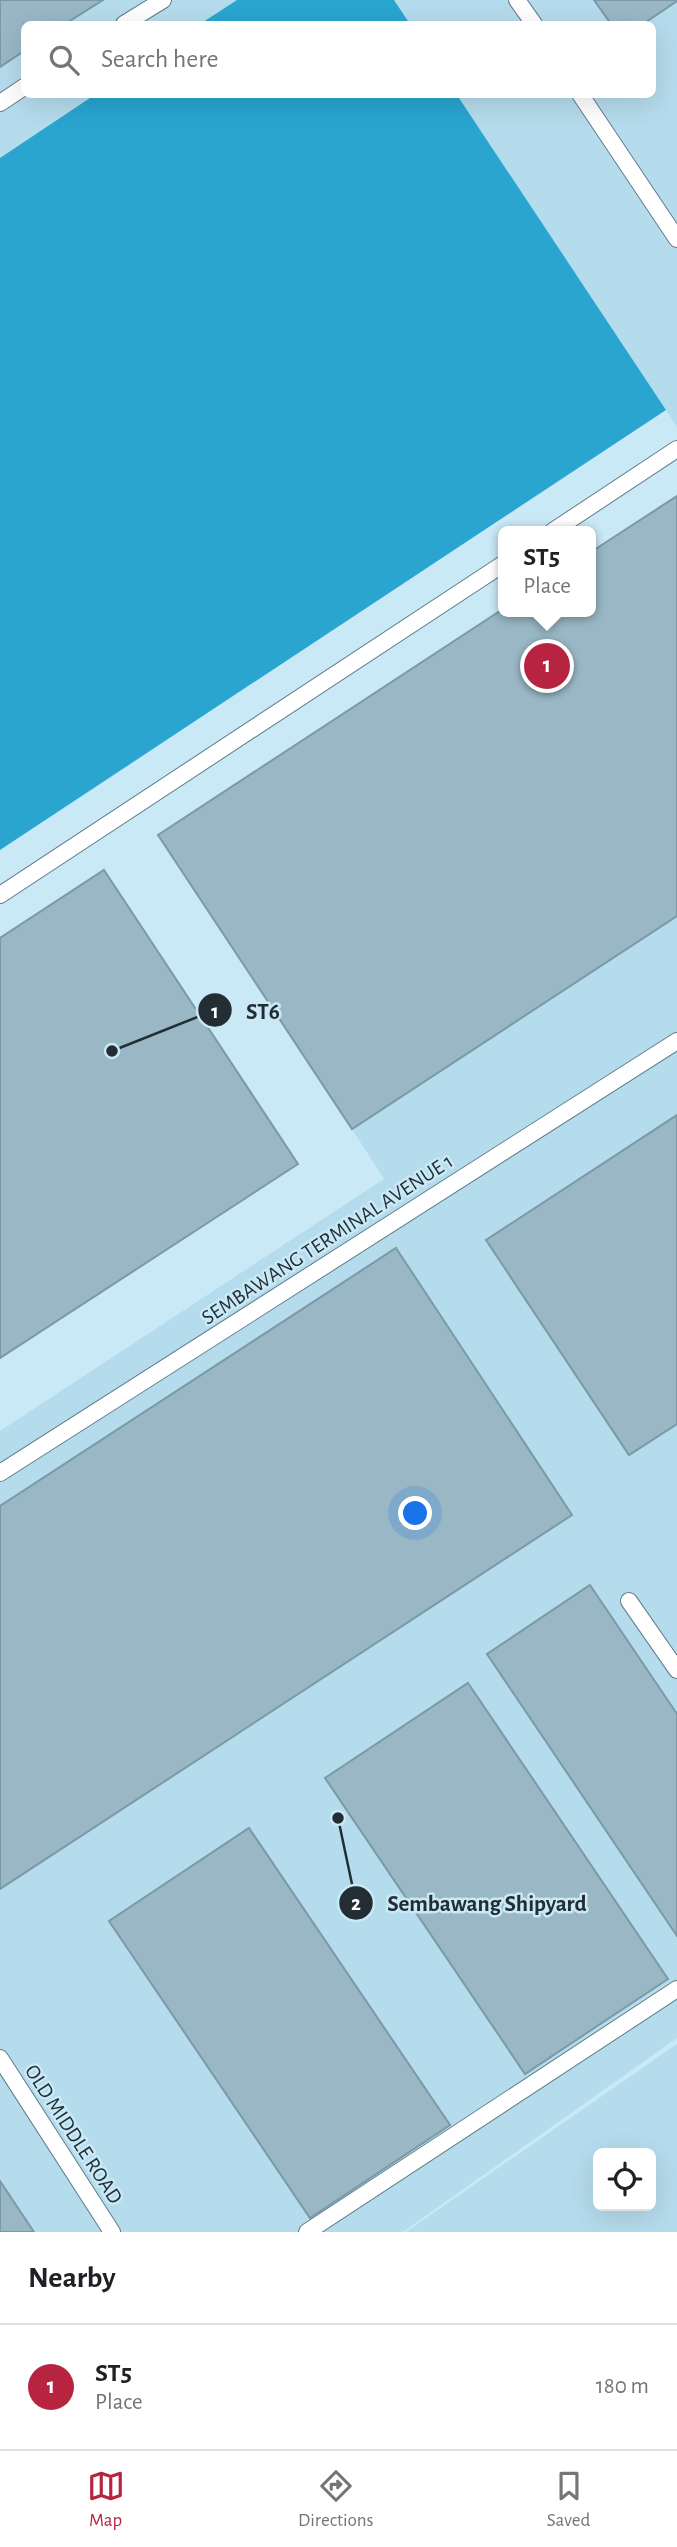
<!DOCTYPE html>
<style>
:root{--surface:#fff;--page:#f6f6f6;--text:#202124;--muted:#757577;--line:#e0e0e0;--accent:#b62440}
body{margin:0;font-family:"Alegreya Sans",sans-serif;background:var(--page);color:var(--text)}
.controls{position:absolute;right:21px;bottom:21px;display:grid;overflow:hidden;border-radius:10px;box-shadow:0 7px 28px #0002}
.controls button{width:63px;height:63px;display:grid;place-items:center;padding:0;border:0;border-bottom:2px solid var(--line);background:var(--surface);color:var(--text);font:35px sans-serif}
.you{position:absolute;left:416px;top:1514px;width:24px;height:24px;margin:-18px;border:5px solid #fff;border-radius:50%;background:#1a73e8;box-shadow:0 0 0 10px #1a73e833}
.badge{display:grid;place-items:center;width:46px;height:46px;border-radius:50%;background:var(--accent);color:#fff;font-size:23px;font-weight:700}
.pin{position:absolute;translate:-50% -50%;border:4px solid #fff;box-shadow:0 2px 7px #0006}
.popup{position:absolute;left:498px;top:526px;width:98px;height:91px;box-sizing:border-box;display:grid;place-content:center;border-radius:10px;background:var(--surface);filter:drop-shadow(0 2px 5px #0005);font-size:23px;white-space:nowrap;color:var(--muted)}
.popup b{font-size:26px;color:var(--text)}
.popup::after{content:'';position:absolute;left:50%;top:100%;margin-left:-14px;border:14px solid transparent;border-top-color:var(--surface)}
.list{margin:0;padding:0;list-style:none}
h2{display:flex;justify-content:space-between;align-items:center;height:91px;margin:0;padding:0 28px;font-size:30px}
h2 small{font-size:23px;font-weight:400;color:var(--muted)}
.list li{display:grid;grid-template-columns:46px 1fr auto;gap:21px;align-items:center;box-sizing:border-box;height:126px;padding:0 28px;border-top:2px solid var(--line)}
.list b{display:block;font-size:26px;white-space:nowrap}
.list p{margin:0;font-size:23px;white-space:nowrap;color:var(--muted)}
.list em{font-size:23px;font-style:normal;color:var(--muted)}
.icon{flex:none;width:38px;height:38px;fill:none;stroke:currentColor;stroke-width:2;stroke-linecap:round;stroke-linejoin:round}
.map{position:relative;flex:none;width:677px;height:2232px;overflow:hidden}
.search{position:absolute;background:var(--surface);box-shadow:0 7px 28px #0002;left:21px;right:21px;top:21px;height:77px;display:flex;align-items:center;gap:18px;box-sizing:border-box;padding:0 24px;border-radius:10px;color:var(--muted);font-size:26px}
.sheet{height:217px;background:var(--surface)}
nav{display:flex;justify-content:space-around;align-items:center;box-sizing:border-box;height:98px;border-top:2px solid var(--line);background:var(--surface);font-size:19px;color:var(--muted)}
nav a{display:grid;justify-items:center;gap:4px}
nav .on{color:var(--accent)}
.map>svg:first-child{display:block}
.built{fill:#b5dced;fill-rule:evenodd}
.water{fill:#29a5d0}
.building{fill:#99b7c5;stroke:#7b99a6;stroke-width:2}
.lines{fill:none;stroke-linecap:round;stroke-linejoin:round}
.service-casing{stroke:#607d89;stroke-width:18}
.service{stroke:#fff;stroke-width:16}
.labels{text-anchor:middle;stroke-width:5;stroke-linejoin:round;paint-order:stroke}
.street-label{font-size:21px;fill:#222e34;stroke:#c9e9f7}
.leader{fill:none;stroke:#222e34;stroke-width:2.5}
.callout-dot{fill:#222e34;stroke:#c9e9f7;stroke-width:2.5}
.mark-label{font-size:21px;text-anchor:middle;font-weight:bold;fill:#fff}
.callout-label{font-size:23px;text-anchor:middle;font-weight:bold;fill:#222e34;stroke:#c9e9f7;stroke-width:5;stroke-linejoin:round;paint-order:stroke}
</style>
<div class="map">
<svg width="677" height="2232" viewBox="0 0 677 2232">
<rect width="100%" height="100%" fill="#c9e9f7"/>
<g class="built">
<polygon points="0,0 237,0 200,24 24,24 24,94 96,95 0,158"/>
<polygon points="394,0 677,0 677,427 457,95 652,94 652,24 410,24"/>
<polygon points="677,916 677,2038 403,2232 0,2232 0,1431 384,1179 352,1129"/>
<path d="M677,2044V2232H406ZM598,2153H651V2206H598Z"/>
</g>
<g class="water">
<polygon points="237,0 394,0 410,24 200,24"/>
<polygon points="96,94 457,95 666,410 0,850 0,158"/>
</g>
<g class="building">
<polygon points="0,0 103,0 65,24 24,24 24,51 0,67"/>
<polygon points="594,0 677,0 677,1 643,24 611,24"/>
<polygon points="677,496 677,916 352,1129 158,835 503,609 591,612 591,552"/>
<polygon points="104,870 298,1164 0,1358 0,938"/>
<polygon points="677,1115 677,1424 629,1455 486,1240"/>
<polygon points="396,1248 572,1515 0,1889 0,1506"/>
<polygon points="590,1585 677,1714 677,1936 487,1654"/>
<polygon points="468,1683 668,1979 525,2074 325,1778"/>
<polygon points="249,1828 450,2125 310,2218 109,1921"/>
<polygon points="0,2181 34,2232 0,2232"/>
</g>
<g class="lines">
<defs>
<g id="service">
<polyline points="517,0 534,24"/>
<polyline points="124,24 163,0"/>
<polyline points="580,94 677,239"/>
<polyline points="0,103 24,87"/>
<polyline points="553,531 677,449"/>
<polyline points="0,895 503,564"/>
<polyline points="0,1473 677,1041"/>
<polyline points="629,1601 677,1670"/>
<polyline points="0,2058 112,2232"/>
<polyline points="307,2232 677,1989"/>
</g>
</defs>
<use href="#service" class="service-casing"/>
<use href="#service" class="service"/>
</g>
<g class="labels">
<g class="street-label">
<text transform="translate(327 1239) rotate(-33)" y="7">SEMBAWANG TERMINAL AVENUE 1</text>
<text transform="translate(74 2134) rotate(57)" y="7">OLD MIDDLE ROAD</text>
</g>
</g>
<path class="leader" d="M112 1051L215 1010M338 1818L356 1903"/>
<g class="callout-dot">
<circle cx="112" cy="1051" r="7"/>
<circle cx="338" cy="1818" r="7"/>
<circle cx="215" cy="1010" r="18"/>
<circle cx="356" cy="1903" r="18"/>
</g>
<g class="mark-label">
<text x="215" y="1018">1</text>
<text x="356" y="1910">2</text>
</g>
<g class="callout-label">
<text x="263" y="1019">ST6</text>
<text x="487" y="1911">Sembawang Shipyard</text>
</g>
</svg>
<div class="controls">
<button><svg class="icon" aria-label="locate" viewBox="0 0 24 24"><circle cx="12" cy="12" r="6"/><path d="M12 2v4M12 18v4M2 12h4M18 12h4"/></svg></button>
</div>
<div class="you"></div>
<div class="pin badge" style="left:547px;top:666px">1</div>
<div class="popup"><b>ST5</b>Place</div>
<div class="search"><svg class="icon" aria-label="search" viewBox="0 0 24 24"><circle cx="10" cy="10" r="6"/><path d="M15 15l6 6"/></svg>Search here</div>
</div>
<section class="sheet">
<h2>Nearby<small></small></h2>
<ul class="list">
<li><span class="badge">1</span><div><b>ST5</b><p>Place</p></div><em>180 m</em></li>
</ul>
</section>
<nav>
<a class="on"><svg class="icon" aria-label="map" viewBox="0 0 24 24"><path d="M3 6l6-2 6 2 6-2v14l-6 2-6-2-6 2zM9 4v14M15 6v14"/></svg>Map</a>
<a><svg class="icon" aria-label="directions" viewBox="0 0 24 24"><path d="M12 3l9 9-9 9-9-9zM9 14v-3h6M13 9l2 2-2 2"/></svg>Directions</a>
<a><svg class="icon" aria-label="saved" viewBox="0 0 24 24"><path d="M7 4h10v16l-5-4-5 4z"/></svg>Saved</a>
</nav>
